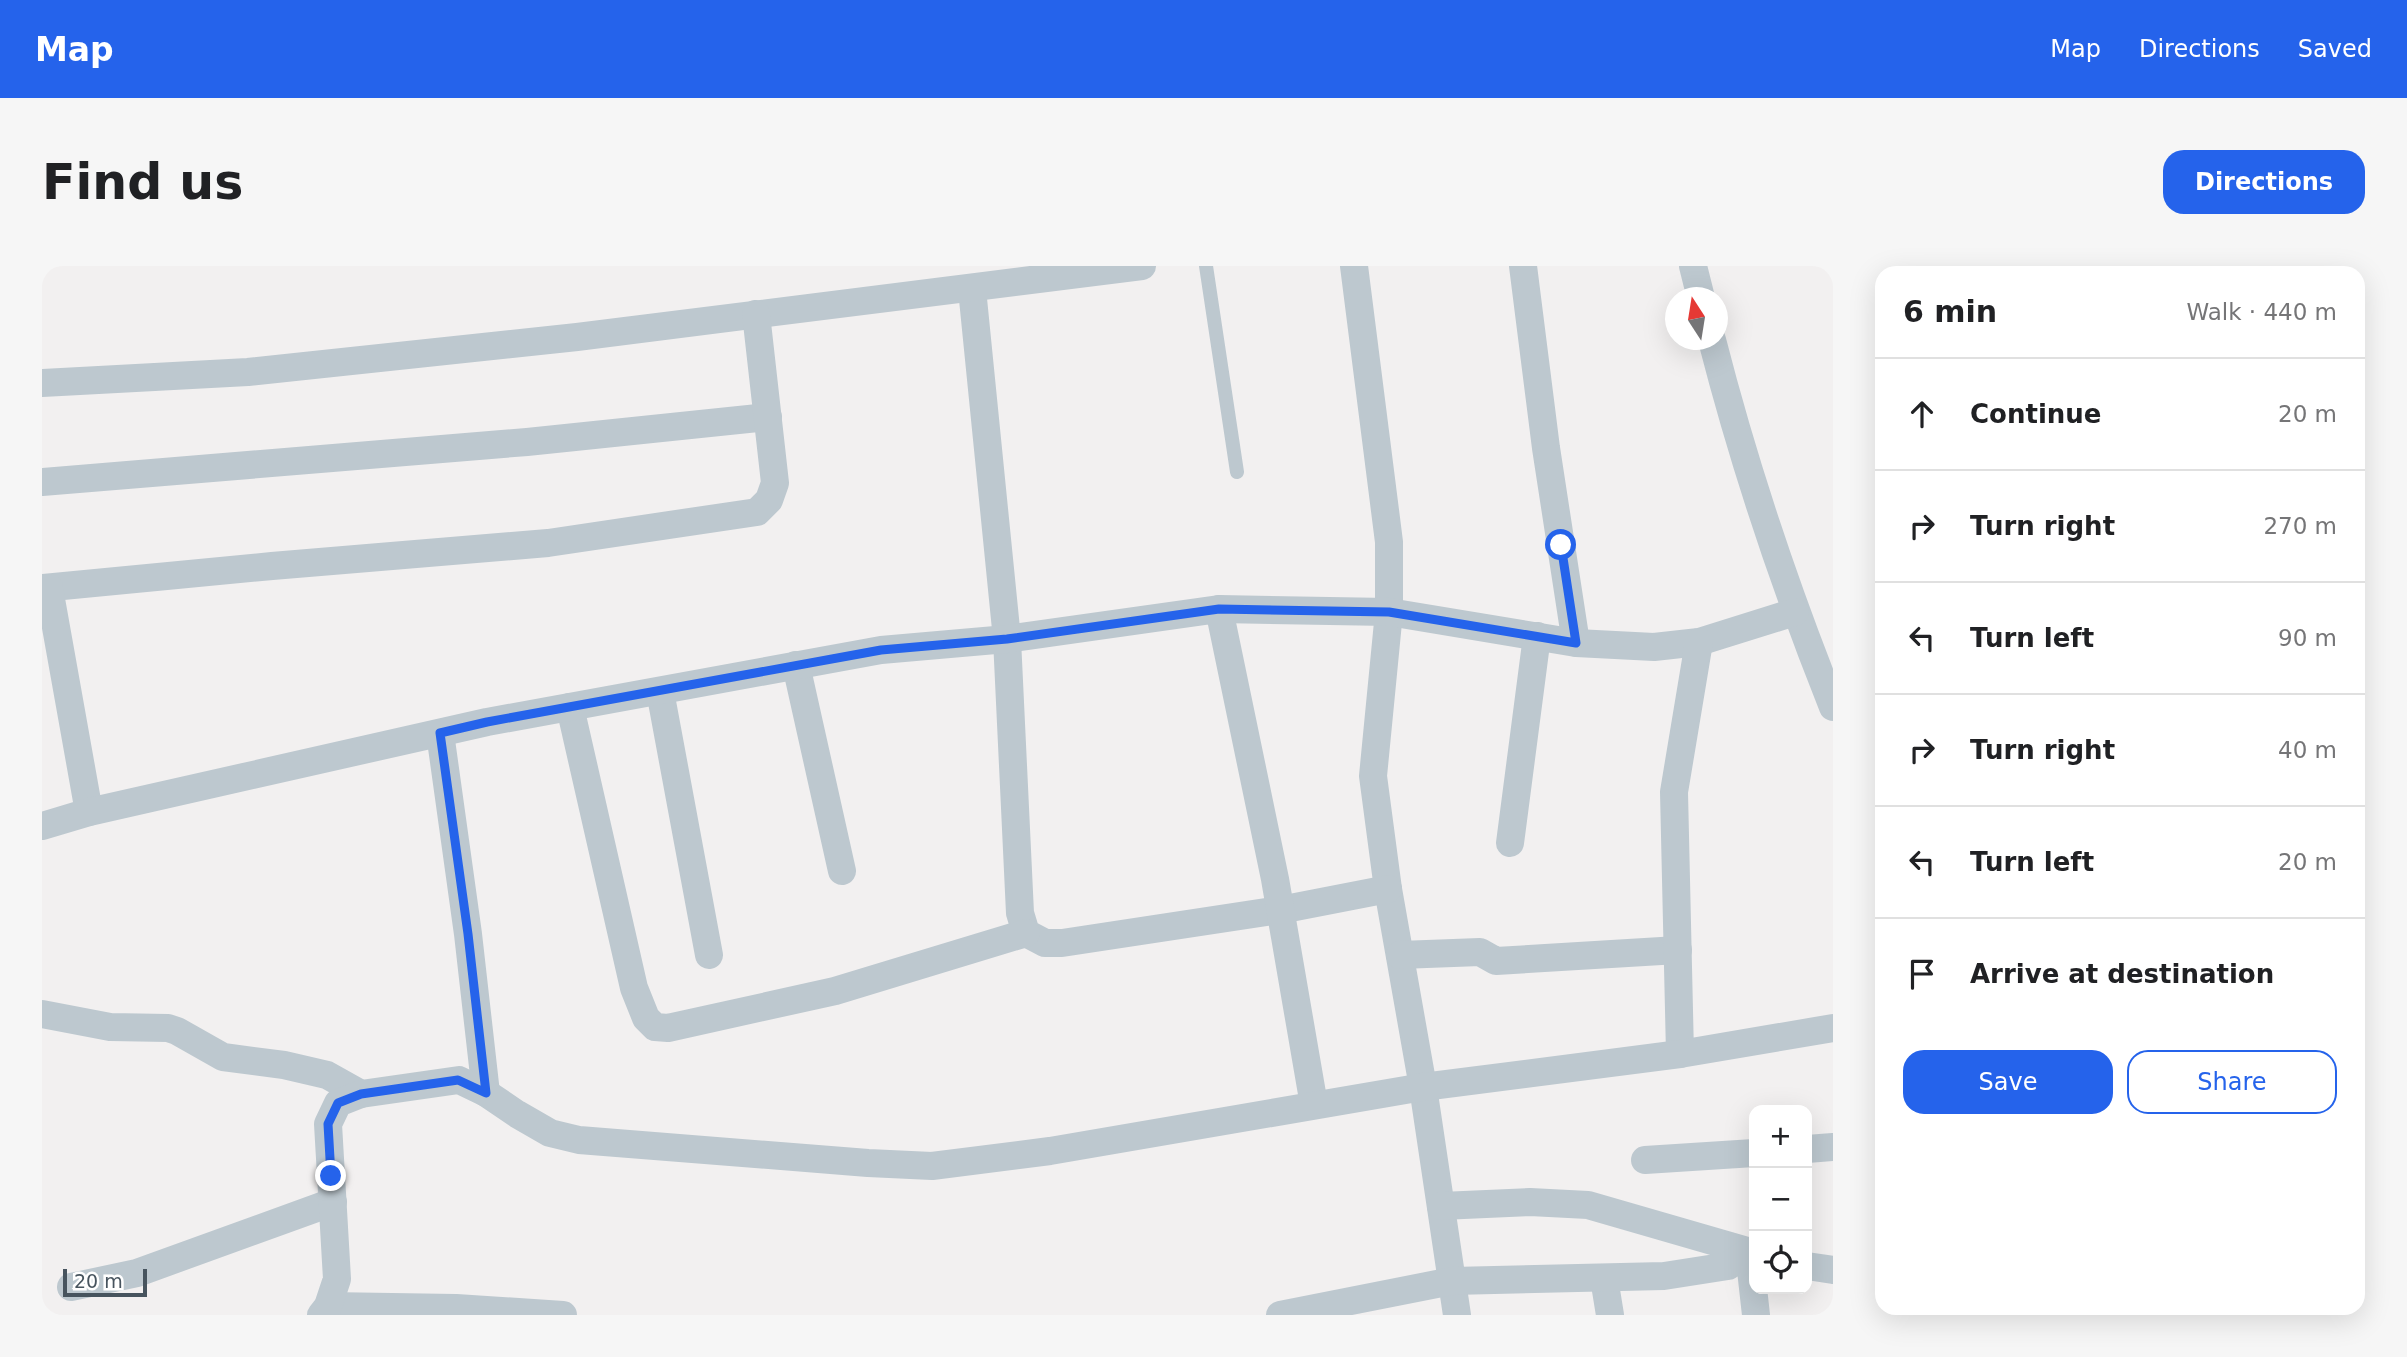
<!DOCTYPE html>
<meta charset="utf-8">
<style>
:root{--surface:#fff;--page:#f6f6f6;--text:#202124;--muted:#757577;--line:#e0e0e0;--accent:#2563eb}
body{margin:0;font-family:"DejaVu Sans",sans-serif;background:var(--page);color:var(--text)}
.controls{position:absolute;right:21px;bottom:21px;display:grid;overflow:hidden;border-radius:14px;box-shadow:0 7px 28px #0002}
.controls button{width:63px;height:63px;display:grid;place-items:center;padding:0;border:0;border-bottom:2px solid var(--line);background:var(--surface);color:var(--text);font:35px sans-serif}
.compass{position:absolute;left:1623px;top:21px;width:63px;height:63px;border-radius:50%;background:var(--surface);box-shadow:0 7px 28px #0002;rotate:348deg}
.scale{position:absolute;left:21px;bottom:18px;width:84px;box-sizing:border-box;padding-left:7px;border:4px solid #47545e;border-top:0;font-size:19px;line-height:24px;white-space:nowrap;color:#47545e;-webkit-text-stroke:5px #fff;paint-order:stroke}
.stop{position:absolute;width:21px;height:21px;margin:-16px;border:5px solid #2563eb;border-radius:50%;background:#fff}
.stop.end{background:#2563eb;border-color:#fff;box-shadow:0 2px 7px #0008}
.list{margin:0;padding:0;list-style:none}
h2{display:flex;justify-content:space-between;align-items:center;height:91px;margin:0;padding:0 28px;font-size:30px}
h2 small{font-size:23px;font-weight:400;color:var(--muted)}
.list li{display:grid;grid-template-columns:46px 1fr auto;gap:21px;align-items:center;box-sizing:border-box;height:112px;padding:0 28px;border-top:2px solid var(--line)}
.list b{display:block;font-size:26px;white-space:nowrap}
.list em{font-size:23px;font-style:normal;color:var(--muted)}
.actions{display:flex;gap:14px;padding:21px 28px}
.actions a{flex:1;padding:16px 0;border:2px solid var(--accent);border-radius:21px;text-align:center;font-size:24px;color:var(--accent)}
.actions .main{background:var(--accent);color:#fff}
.icon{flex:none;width:38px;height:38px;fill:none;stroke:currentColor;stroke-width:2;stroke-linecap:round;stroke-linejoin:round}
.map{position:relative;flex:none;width:1791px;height:1049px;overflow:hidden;border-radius:21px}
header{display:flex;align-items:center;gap:42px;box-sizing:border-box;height:98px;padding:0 35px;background:var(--accent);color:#fff}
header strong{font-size:33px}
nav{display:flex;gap:38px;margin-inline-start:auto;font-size:24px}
.intro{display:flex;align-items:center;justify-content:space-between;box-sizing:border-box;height:168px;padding:0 42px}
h1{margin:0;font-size:49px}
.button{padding:18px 32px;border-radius:21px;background:var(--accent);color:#fff;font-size:24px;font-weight:700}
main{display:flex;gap:42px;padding:0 42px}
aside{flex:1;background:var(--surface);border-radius:21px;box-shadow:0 7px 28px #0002}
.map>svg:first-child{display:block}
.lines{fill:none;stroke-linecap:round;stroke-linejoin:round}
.service{stroke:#bdc8cf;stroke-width:14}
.minor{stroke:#bdc8cf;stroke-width:28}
.route{stroke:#2563eb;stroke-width:9}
</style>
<header>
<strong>Map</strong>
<nav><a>Map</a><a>Directions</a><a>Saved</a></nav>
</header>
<div class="intro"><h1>Find us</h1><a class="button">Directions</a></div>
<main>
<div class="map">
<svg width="1791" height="1049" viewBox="0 0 1791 1049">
<rect width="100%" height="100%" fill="#f2f0f0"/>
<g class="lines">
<polyline class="service" points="1164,0 1195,206"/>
<g class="minor">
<polyline points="1312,0 1347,276 1347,346 1331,510 1346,623 1381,821 1415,1049"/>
<polyline points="1481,0 1504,182 1534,377"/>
<polyline points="1651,0 1659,32"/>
<polyline points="930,23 965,373 978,647 984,667 1003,677 1020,677 1238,644 1346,623"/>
<path d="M1670,74C1702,199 1743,321 1791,441"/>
<polyline points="0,117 206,106 535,71 1100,0"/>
<polyline points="0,216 485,176 726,151"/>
<polyline points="0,322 230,300 506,277 715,246 727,234 733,217 714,48"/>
<polyline points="7,322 47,546"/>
<polyline points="1177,343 1347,346 1534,377 1612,381 1657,376 1753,346"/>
<polyline points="754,399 800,605"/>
<polyline points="618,425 667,689"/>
<polyline points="528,441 592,722 604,752 613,761 626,762 793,725 984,667"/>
<polyline points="398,467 426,668 444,827"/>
<polyline points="0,560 47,546 445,456 839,384 965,373 1177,343 1233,613 1272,839"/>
<polyline points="1468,577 1495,370"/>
<polyline points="1358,689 1438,686 1454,695 1636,684"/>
<polyline points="0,748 68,761 126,762 135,765 181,791 242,799 285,809 319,828"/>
<polyline points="1638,788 1632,526 1657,376"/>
<polyline points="1765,883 1791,881"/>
<polyline points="1603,894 1712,887"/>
<polyline points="1399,940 1488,936 1546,939 1712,987"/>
<polyline points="1765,1000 1791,1004"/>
<polyline points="1562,1012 1568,1049"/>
<polyline points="29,1021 95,1007 291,936"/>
<polyline points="286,1040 414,1042 521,1049"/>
<polyline points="279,1049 286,1040 295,1013 286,858 296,837 319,828 417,814 444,827 475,848 508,867 537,874 826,897 890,900 1008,885 1381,821 1638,788 1791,762"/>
<polyline points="1238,1049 1410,1015 1622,1010 1686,1000 1707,986 1714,1049"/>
</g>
</g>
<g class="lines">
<polyline class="route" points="289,910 286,858 296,837 319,828 416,814 444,827 426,668 398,467 445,456 839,384 965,373 1177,343 1347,346 1534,377 1519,279"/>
</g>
</svg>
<div class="controls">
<button>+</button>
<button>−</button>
<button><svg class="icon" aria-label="locate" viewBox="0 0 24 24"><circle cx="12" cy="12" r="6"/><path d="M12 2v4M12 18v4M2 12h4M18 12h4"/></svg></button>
</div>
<svg class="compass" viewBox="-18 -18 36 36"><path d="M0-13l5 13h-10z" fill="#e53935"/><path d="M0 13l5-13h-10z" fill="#757577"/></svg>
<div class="scale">20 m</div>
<div class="stop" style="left:1519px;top:279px"></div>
<div class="stop end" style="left:289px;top:910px"></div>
</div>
<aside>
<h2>6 min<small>Walk · 440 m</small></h2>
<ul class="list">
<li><svg class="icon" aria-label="ahead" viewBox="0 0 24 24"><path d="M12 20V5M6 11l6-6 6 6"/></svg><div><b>Continue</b></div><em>20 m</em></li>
<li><svg class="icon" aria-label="right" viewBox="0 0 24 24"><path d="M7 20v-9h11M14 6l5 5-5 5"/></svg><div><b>Turn right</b></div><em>270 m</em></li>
<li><svg class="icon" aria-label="left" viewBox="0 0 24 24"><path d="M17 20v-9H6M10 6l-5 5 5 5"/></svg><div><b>Turn left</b></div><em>90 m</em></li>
<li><svg class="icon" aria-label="right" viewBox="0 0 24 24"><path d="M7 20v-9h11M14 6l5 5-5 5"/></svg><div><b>Turn right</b></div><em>40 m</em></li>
<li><svg class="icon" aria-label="left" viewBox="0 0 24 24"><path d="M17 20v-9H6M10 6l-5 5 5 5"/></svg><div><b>Turn left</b></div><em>20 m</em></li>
<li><svg class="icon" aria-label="arrive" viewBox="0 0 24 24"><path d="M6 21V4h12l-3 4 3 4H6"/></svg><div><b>Arrive at destination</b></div></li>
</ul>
<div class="actions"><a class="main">Save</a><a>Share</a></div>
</aside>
</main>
